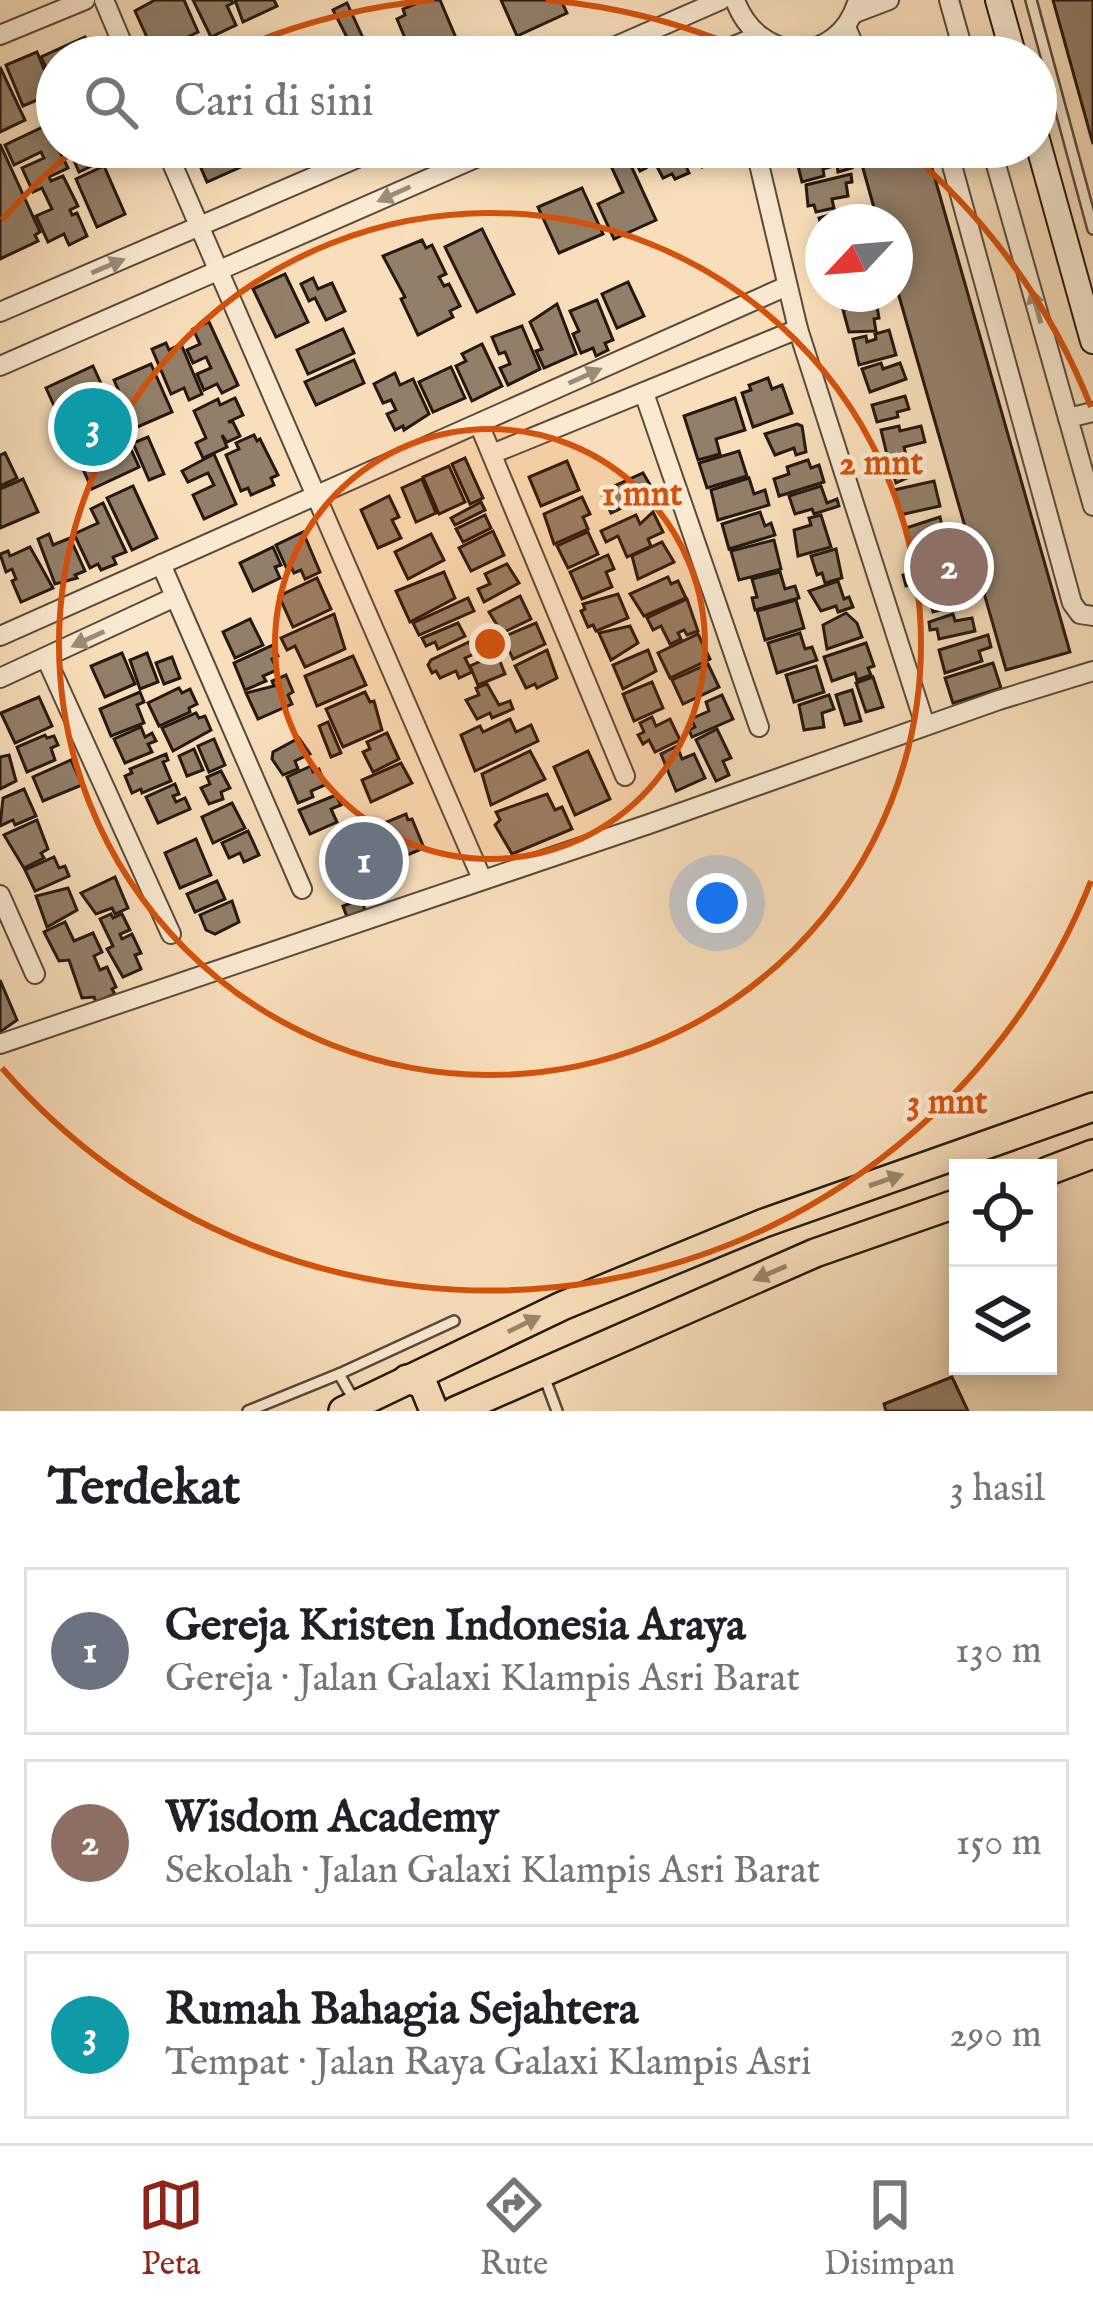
<!DOCTYPE html>
<html lang="id">
<meta charset="utf-8">
<style>
:root{--surface:#fff;--page:#f2f2f2;--text:#202124;--muted:#757577;--line:#e0e0e0;--accent:#8f2418}
body{margin:0;font-family:"IM FELL English",serif;background:var(--page);color:var(--text)}
.controls{position:absolute;right:36px;bottom:36px;display:grid;overflow:hidden;border-radius:0px;box-shadow:0 6px 18px #0003}
.controls button{width:108px;height:108px;display:grid;place-items:center;padding:0;border:0;border-bottom:3px solid var(--line);background:var(--surface);color:var(--text);font:60px sans-serif}
.compass{position:absolute;left:805px;top:204px;width:108px;height:108px;border-radius:50%;background:var(--surface);box-shadow:0 6px 18px #0003;rotate:244deg}
.you{position:absolute;left:717px;top:903px;width:42px;height:42px;margin:-30px;border:9px solid #fff;border-radius:50%;background:#1a73e8;box-shadow:0 0 0 18px #1a73e833}
.badge{display:grid;place-items:center;width:78px;height:78px;border-radius:50%;background:var(--accent);color:#fff;font-size:39px;font-weight:700}
.pin{position:absolute;translate:-50% -50%;border:6px solid #fff;box-shadow:0 3px 12px #0006}
.list{margin:0;padding:0;list-style:none}
h2{display:flex;justify-content:space-between;align-items:center;height:156px;margin:0;padding:0 48px;font-size:51px}
h2 small{font-size:39px;font-weight:400;color:var(--muted)}
.list li{display:grid;grid-template-columns:78px 1fr auto;gap:36px;align-items:center;box-sizing:border-box;height:168px;margin:0 24px 24px;padding:0 24px;border:3px solid var(--line);border-radius:0px}
.list b{display:block;font-size:45px;white-space:nowrap}
.list p{margin:0;font-size:39px;white-space:nowrap;color:var(--muted)}
.list em{font-size:39px;font-style:normal;color:var(--muted)}
.icon{flex:none;width:66px;height:66px;fill:none;stroke:currentColor;stroke-width:2;stroke-linecap:round;stroke-linejoin:round}
.map{position:relative;flex:none;width:1093px;height:1411px;overflow:hidden}
.search{position:absolute;background:var(--surface);box-shadow:0 6px 18px #0003;left:36px;right:36px;top:36px;height:132px;display:flex;align-items:center;gap:30px;box-sizing:border-box;padding:0 42px;border-radius:66px;color:var(--muted);font-size:45px}
.sheet{height:732px;background:var(--surface)}
nav{display:flex;justify-content:space-around;align-items:center;box-sizing:border-box;height:168px;border-top:3px solid var(--line);background:var(--surface);font-size:33px;color:var(--muted)}
nav a{display:grid;justify-items:center;gap:6px}
nav .on{color:var(--accent)}
.map>svg:first-child{display:block}
.building{fill:#927f69;stroke:#241811;stroke-width:3}
.lines{fill:none;stroke-linecap:round;stroke-linejoin:round}
.lane-casing{stroke:#594a3b;stroke-width:14}
.street-casing{stroke:#594a3b;stroke-width:22}
.secondary-casing{stroke:#241811;stroke-width:28}
.primary-casing{stroke:#241811;stroke-width:32}
.lane{stroke:#faead2;stroke-width:9}
.street{stroke:#faead2;stroke-width:18}
.secondary{stroke:#faead2;stroke-width:24}
.primary{stroke:#f8deba;stroke-width:27}
.oneway{fill:#9a8c7b}
.oneway2{fill:#99856e}
.ring{fill:none;stroke:#d4520c;stroke-width:6}
.centre{fill:#d4520c;stroke:#faead2;stroke-width:6}
.ring-label{font-size:36px;text-anchor:middle;font-weight:bold;fill:#d4520c;stroke:#faead2;stroke-width:9;stroke-linejoin:round;paint-order:stroke}
</style>
<div class="map">
<svg width="1093" height="1411" viewBox="0 0 1093 1411">
<rect width="100%" height="100%" fill="#f8deba"/>
<filter id="stains"><feTurbulence type="fractalNoise" baseFrequency=".00167" numOctaves="4"/><feColorMatrix values="0 0 0 0 .2 0 0 0 0 .09 0 0 0 0 .02 0 0 0 .5 -.17"/></filter>
<radialGradient id="worn" r=".72"><stop offset=".6" stop-color="#630" stop-opacity="0"/><stop offset="1" stop-color="#630" stop-opacity=".3"/></radialGradient>
<g class="building">
<polygon points="155,0 184,0 198,32 188,37 193,49 176,57 156,57 135,11"/>
<polygon points="193,0 231,0 233,3 227,6 236,25 211,37"/>
<polygon points="235,0 274,0 277,6 243,22"/>
<polygon points="424,0 440,0 464,57 413,57 397,19 405,15 403,9"/>
<polygon points="501,0 561,0 567,13 517,36"/>
<polygon points="1053,0 1093,0 1093,144"/>
<polygon points="347,3 369,51 357,57 333,10"/>
<polygon points="85,37 93,57 57,57 57,75 51,78 41,57"/>
<polygon points="37,52 54,93 23,106 6,65"/>
<polygon points="0,67 25,120 0,132"/>
<polygon points="47,125 68,168 49,177 51,181 63,176 78,206 70,210 72,215 77,213 87,236 69,245 64,234 48,242 36,216 52,209 42,188 33,192 22,168 44,158 41,152 14,165 5,145"/>
<polygon points="0,144 40,232 35,235 38,241 0,259"/>
<polygon points="68,147 131,147 79,172"/>
<polygon points="192,147 235,147 243,166 207,182"/>
<polygon points="628,147 664,147 669,158 680,153 689,173 675,179 672,174 663,178 650,153 641,157 646,168 640,171"/>
<polygon points="704,147 724,147 727,156 702,167 699,161 690,165 686,155"/>
<polygon points="805,147 847,149 852,168 838,172 837,165 823,169 824,176 802,182 794,150"/>
<polygon points="857,147 926,147 1070,652 1006,670 895,282 895,222 878,222"/>
<polygon points="628,159 656,220 614,239 598,204 623,192 611,166"/>
<polygon points="104,166 125,214 97,227 76,179"/>
<polygon points="851,174 852,182 846,183 848,196 832,199 834,208 816,212 814,205 808,206 806,185"/>
<polygon points="582,188 603,234 559,253 538,207"/>
<polygon points="859,206 864,222 823,222 823,230 819,218"/>
<polygon points="482,229 514,294 477,312 445,247"/>
<polygon points="422,240 426,248 432,245 446,274 439,277 444,286 449,284 460,306 450,311 453,317 418,335 401,299 405,297 383,256"/>
<polygon points="285,274 308,322 276,337 253,289"/>
<polygon points="313,278 318,289 332,283 345,311 326,320 315,298 309,301 301,284"/>
<polygon points="628,282 644,316 617,328 602,294"/>
<polygon points="597,300 613,340 605,343 608,350 596,356 593,348 581,353 573,334 579,331 570,311"/>
<polygon points="557,304 576,354 544,368 536,351 542,349 530,322"/>
<polygon points="871,304 877,306 879,318 874,319 876,331 849,332 843,310"/>
<polygon points="209,322 238,385 222,393 217,384 204,390 197,374 211,368 206,357 193,363 187,350 200,344 193,329"/>
<polygon points="522,326 540,369 508,385 500,368 510,364 505,352 499,354 492,337"/>
<polygon points="343,329 354,353 308,374 297,350"/>
<polygon points="889,330 896,355 859,365 853,339 866,336 867,342 876,339 875,334"/>
<polygon points="166,343 169,350 181,344 202,394 189,400 184,388 171,394 152,349"/>
<polygon points="482,344 502,386 472,401 456,366 466,361 462,354"/>
<polygon points="354,360 364,383 316,405 305,382"/>
<polygon points="881,363 883,369 900,363 906,379 870,392 862,369"/>
<polygon points="151,364 172,412 135,428 114,380"/>
<polygon points="93,366 139,467 92,489 46,388"/>
<polygon points="451,367 465,398 433,412 419,382"/>
<polygon points="395,373 400,385 413,379 429,414 404,430 403,426 395,430 387,414 396,410 391,400 383,403 374,384"/>
<polygon points="768,378 772,389 782,385 792,413 753,427 742,393 751,390 749,385"/>
<polygon points="905,396 909,409 897,412 898,417 877,422 872,405"/>
<polygon points="235,398 243,415 228,422 233,422 240,436 227,442 222,435 227,447 203,458 196,443 206,438 194,411 218,399 220,405"/>
<polygon points="735,398 745,430 716,439 720,454 698,460 684,416"/>
<polygon points="797,424 802,426 806,452 796,455 794,448 775,455 765,434"/>
<polygon points="899,426 900,431 921,426 925,442 904,447 906,455 888,459 881,430"/>
<polygon points="254,435 257,441 260,439 278,475 271,478 274,485 251,495 248,488 241,491 226,455 239,449 236,443"/>
<polygon points="148,437 164,474 149,480 133,443"/>
<polygon points="739,451 747,476 707,488 699,463"/>
<polygon points="5,453 17,478 0,486 0,455"/>
<polygon points="214,454 236,504 204,519 193,495 214,485 208,473 188,482 182,471"/>
<polygon points="465,458 483,498 470,504 452,464"/>
<polygon points="808,460 811,468 819,465 824,482 779,496 774,479 789,474 787,467"/>
<polygon points="567,461 579,490 541,506 529,477"/>
<polygon points="903,461 904,465 915,462 918,473 896,483 890,465"/>
<polygon points="449,466 465,502 439,514 423,477"/>
<polygon points="643,473 655,493 611,513 601,492"/>
<polygon points="749,478 754,494 765,490 769,505 718,520 711,490"/>
<polygon points="23,479 38,512 0,528 0,489"/>
<polygon points="422,479 436,513 416,522 402,488"/>
<polygon points="934,481 940,506 900,515 894,490"/>
<polygon points="133,486 157,538 132,550 107,498"/>
<polygon points="821,486 827,503 837,499 839,506 814,514 812,509 795,514 789,496"/>
<polygon points="389,496 399,517 392,520 401,538 378,548 361,510"/>
<polygon points="582,497 590,514 583,517 588,529 554,544 544,514"/>
<polygon points="481,502 485,510 455,525 451,518"/>
<polygon points="103,503 126,552 113,557 116,564 101,570 98,564 90,568 74,534 98,523 91,509"/>
<polygon points="653,512 663,532 648,539 651,546 627,557 618,536 606,542 601,531 636,515 640,524"/>
<polygon points="760,512 765,526 771,523 775,535 729,549 722,524"/>
<polygon points="485,515 491,528 463,542 456,529"/>
<polygon points="821,515 831,547 798,556 794,530 811,525 809,518"/>
<polygon points="940,517 944,535 911,548 906,528"/>
<polygon points="493,531 504,555 471,571 459,548"/>
<polygon points="303,532 320,572 305,579 301,570 294,573 290,565 286,567 276,545"/>
<polygon points="588,532 598,554 568,568 557,546"/>
<polygon points="49,534 53,545 70,538 85,571 75,575 77,578 55,584 38,539"/>
<polygon points="431,534 444,560 408,579 395,552"/>
<polygon points="774,540 781,569 739,580 731,551"/>
<polygon points="662,542 674,562 638,579 632,556"/>
<polygon points="30,547 53,588 21,602 12,581 16,579 12,569 6,572 0,554 8,551 10,556"/>
<polygon points="273,547 281,565 275,567 280,578 253,591 240,563"/>
<polygon points="836,549 842,578 825,583 822,573 817,575 811,556"/>
<polygon points="937,552 938,558 950,556 957,573 906,586 903,575 912,573 909,563 918,561 917,557"/>
<polygon points="608,555 614,569 606,572 612,587 582,599 570,572"/>
<polygon points="507,564 519,583 484,602 478,589 490,584 485,574"/>
<polygon points="444,572 455,598 410,622 396,591"/>
<polygon points="780,572 785,589 795,586 799,598 755,610 752,598 757,597 752,579"/>
<polygon points="668,577 671,584 678,581 686,598 644,616 630,594"/>
<polygon points="317,578 331,609 293,627 279,596"/>
<polygon points="838,581 844,599 849,597 853,607 838,612 836,606 821,611 809,591"/>
<polygon points="961,581 967,603 933,612 927,590"/>
<polygon points="618,594 628,618 596,631 593,625 588,627 581,611 585,609 583,604"/>
<polygon points="520,596 531,619 502,633 489,612"/>
<polygon points="468,598 474,611 419,635 413,623"/>
<polygon points="687,599 698,631 687,635 684,630 678,633 681,639 670,644 661,626 653,630 647,618"/>
<polygon points="796,600 804,628 765,640 757,611"/>
<polygon points="846,613 857,623 862,637 827,649 823,625"/>
<polygon points="334,614 345,649 305,667 295,646 287,650 281,638"/>
<polygon points="953,614 955,621 972,618 975,631 939,639 937,629 930,630 929,622"/>
<polygon points="250,619 263,645 235,658 223,632"/>
<polygon points="458,623 465,636 438,649 435,642 426,646 422,638"/>
<polygon points="536,623 545,644 513,659 503,637"/>
<polygon points="630,626 638,643 611,660 599,633"/>
<polygon points="800,633 805,649 812,647 817,660 777,673 768,643"/>
<polygon points="698,634 710,659 670,678 658,653"/>
<polygon points="988,635 991,647 979,651 982,661 945,673 939,650"/>
<polygon points="469,642 474,654 465,658 472,672 459,678 456,671 440,678 436,671 432,673 428,665 431,660"/>
<polygon points="866,643 874,666 868,668 871,675 857,680 855,673 832,681 824,657"/>
<polygon points="273,645 278,656 272,659 277,670 263,676 266,681 245,690 234,663"/>
<polygon points="547,650 557,678 537,688 535,684 526,688 515,666"/>
<polygon points="648,650 656,671 623,689 613,665"/>
<polygon points="122,653 135,684 105,697 91,666"/>
<polygon points="147,653 158,682 140,689 130,660"/>
<polygon points="497,654 505,674 478,685 470,666"/>
<polygon points="353,656 366,685 317,706 305,676"/>
<polygon points="172,657 180,678 164,684 156,663"/>
<polygon points="993,663 1001,688 953,703 945,678"/>
<polygon points="708,664 719,687 683,704 672,680"/>
<polygon points="816,666 824,692 794,702 786,675"/>
<polygon points="286,675 293,692 288,695 292,704 258,719 246,693 274,686 272,681"/>
<polygon points="873,677 883,707 866,712 856,683"/>
<polygon points="652,682 663,708 634,721 623,694"/>
<polygon points="487,684 499,705 510,701 513,709 492,718 490,713 477,719 466,700 479,695 476,688"/>
<polygon points="179,688 182,693 190,689 197,704 189,708 190,712 159,726 148,703"/>
<polygon points="852,690 861,721 845,725 836,695"/>
<polygon points="140,692 144,702 137,705 144,723 111,736 100,709"/>
<polygon points="365,692 370,702 374,701 382,730 343,747 326,709"/>
<polygon points="722,695 733,719 692,737 689,730 695,727 691,719 709,711 706,702"/>
<polygon points="829,695 834,709 822,713 824,727 804,730 799,705"/>
<polygon points="39,697 52,726 15,743 1,713"/>
<polygon points="196,713 199,718 205,716 211,730 173,751 162,728"/>
<polygon points="652,717 656,726 670,719 680,740 655,752 649,740 643,744 638,735 644,732 640,723"/>
<polygon points="510,719 516,732 531,725 538,741 475,771 461,735 480,726 483,732"/>
<polygon points="328,722 341,753 331,757 319,726"/>
<polygon points="141,727 145,737 152,733 156,741 148,744 152,752 125,763 114,739"/>
<polygon points="717,729 731,758 723,761 729,775 716,781 696,740"/>
<polygon points="387,733 399,759 373,772 363,752 370,749 367,742"/>
<polygon points="45,735 47,738 54,736 58,745 51,748 55,760 27,772 17,747"/>
<polygon points="299,738 310,754 295,761 298,769 283,775 272,759 273,752"/>
<polygon points="214,739 225,765 209,772 198,746"/>
<polygon points="677,746 682,759 694,754 705,778 676,791 661,754"/>
<polygon points="194,749 203,770 187,776 179,756"/>
<polygon points="530,751 545,779 491,805 482,774"/>
<polygon points="588,751 610,799 575,815 554,767"/>
<polygon points="166,754 168,760 163,762 171,781 142,793 141,789 132,793 125,776 132,773 130,769"/>
<polygon points="9,755 16,781 0,789 0,757"/>
<polygon points="71,760 82,785 43,801 33,777"/>
<polygon points="401,763 412,783 371,802 362,780"/>
<polygon points="311,766 313,772 319,769 325,785 311,791 313,797 298,803 287,777"/>
<polygon points="221,771 230,788 221,792 223,799 209,804 201,788 210,784 207,777"/>
<polygon points="175,784 179,794 173,796 176,802 185,798 190,809 158,823 146,797"/>
<polygon points="24,789 36,816 15,825 13,820 0,826 3,798"/>
<polygon points="547,794 555,810 562,807 572,829 512,854 495,825 500,820 496,812"/>
<polygon points="336,795 341,805 331,809 337,822 310,834 299,810"/>
<polygon points="232,803 245,828 213,843 202,817"/>
<polygon points="406,814 408,820 412,819 424,848 360,875 367,891 350,898 328,843 345,836 348,845 357,841 355,835"/>
<polygon points="37,820 48,849 41,853 44,858 24,868 4,835"/>
<polygon points="248,831 259,855 244,862 240,853 229,858 222,843"/>
<polygon points="196,839 211,875 180,888 165,853"/>
<polygon points="54,857 59,868 65,866 69,876 35,891 25,870"/>
<polygon points="115,877 128,908 115,914 112,908 96,914 81,893"/>
<polygon points="217,881 225,899 195,912 187,894"/>
<polygon points="68,888 77,910 47,927 36,896"/>
<polygon points="361,899 365,910 347,917 343,906"/>
<polygon points="232,901 239,922 215,934 206,930 200,915"/>
<polygon points="111,914 113,918 122,914 130,930 120,934 122,939 132,934 141,953 135,955 141,969 123,977 107,949 113,946 100,919"/>
<polygon points="65,922 74,941 93,933 102,952 94,956 100,970 107,967 116,987 112,989 115,994 96,1002 94,997 82,998 69,960 59,961 44,932"/>
<polygon points="0,980 17,1020 0,1032"/>
<polygon points="952,1377 968,1411 886,1411 884,1404"/>
</g>
<g class="lines">
<defs>
<g id="lane">
<polyline points="1031,0 1093,229"/>
<polyline points="339,1374 454,1321"/>
<polyline points="544,1376 557,1411"/>
<polyline points="248,1411 339,1374 354,1400"/>
</g>
<g id="street">
<polyline points="104,0 128,57"/>
<path d="M735,0C758,64 838,68 858,0"/>
<polyline points="949,0 965,57"/>
<polyline points="855,13 889,0"/>
<polyline points="846,27 859,57"/>
<polyline points="0,35 85,0"/>
<polyline points="591,57 721,0"/>
<polyline points="707,57 758,36"/>
<polyline points="165,147 482,879"/>
<polyline points="755,147 798,329 925,725"/>
<polyline points="947,147 1072,603 1080,614 1093,616"/>
<polyline points="991,147 1093,506"/>
<polyline points="0,312 383,147"/>
<polyline points="0,366 501,147"/>
<polyline points="644,393 759,727"/>
<polyline points="1068,418 1093,412"/>
<polyline points="479,424 625,776"/>
<polyline points="492,454 798,329"/>
<polyline points="161,564 302,889"/>
<polyline points="0,636 787,286"/>
<polyline points="46,658 171,934"/>
<polyline points="0,678 175,597"/>
<polyline points="0,895 35,974"/>
<polyline points="0,1044 649,824 999,700 1093,671"/>
</g>
<g id="secondary">
<polyline points="998,0 1014,57"/>
<polyline points="1036,136 1093,341"/>
</g>
<g id="primary">
<polyline points="1048,1171 1093,1154"/>
<polyline points="407,1379 423,1384 434,1411"/>
<polyline points="343,1411 562,1306 764,1223 1093,1107"/>
<polyline points="455,1411 815,1253 958,1203"/>
</g>
</defs>
<use href="#lane" class="lane-casing"/>
<use href="#street" class="street-casing"/>
<use href="#secondary" class="secondary-casing"/>
<use href="#primary" class="primary-casing"/>
<use href="#lane" class="lane"/>
<use href="#street" class="street"/>
<use href="#secondary" class="secondary"/>
<use href="#primary" class="primary"/>
</g>
<defs><path id="oneway-solid" d="M-6-.8H1V-3.2L6.5 0L1 3.2V.8H-6Z" transform="scale(3)"/></defs>
<g class="oneway">
<use href="#oneway-solid" transform="translate(394 194) rotate(156)"/>
<use href="#oneway-solid" transform="translate(108 266) rotate(-23)"/>
<use href="#oneway-solid" transform="translate(1036 306) rotate(-106)"/>
<use href="#oneway-solid" transform="translate(585 376) rotate(-24)"/>
<use href="#oneway-solid" transform="translate(88 639) rotate(155)"/>
</g>
<g class="oneway2">
<use href="#oneway-solid" transform="translate(886 1180) rotate(-19)"/>
<use href="#oneway-solid" transform="translate(770 1273) rotate(157)"/>
<use href="#oneway-solid" transform="translate(524 1324) rotate(-26)"/>
</g>
<circle cx="490" cy="644" r="215" fill="#d4520c" fill-opacity=".12"/>
<g class="ring">
<circle cx="490" cy="644" r="215"/>
<circle cx="490" cy="644" r="431"/>
<path d="M1091 881A646 646 0 0 1 2 1068M2 220A646 646 0 0 1 75 149M222 56A646 646 0 0 1 434 0M546 0A646 646 0 0 1 758 56M905 149A646 646 0 0 1 1091 407"/>
</g>
<circle cx="490" cy="644" r="18" class="centre"/>
<g class="ring-label">
<text x="881" y="474">2 mnt</text>
<text x="642" y="505">1 mnt</text>
<text x="947" y="1113">3 mnt</text>
</g>
<rect width="100%" height="100%" filter="url(#stains)"/>
<rect width="100%" height="100%" fill="url(#worn)"/>
</svg>
<div class="controls">
<button><svg class="icon" aria-label="locate" viewBox="0 0 24 24"><circle cx="12" cy="12" r="6"/><path d="M12 2v4M12 18v4M2 12h4M18 12h4"/></svg></button>
<button><svg class="icon" aria-label="layers" viewBox="0 0 24 24"><path d="M12 4l9 5-9 5-9-5zM3 14l9 5 9-5"/></svg></button>
</div>
<svg class="compass" viewBox="-18 -18 36 36"><path d="M0-13l5 13h-10z" fill="#e53935"/><path d="M0 13l5-13h-10z" fill="#757577"/></svg>
<div class="you"></div>
<div class="pin badge" style="left:364px;top:861px;background:#6b7280">1</div>
<div class="pin badge" style="left:949px;top:567px;background:#8d6e63">2</div>
<div class="pin badge" style="left:93px;top:427px;background:#0f9aa8">3</div>
<div class="search"><svg class="icon" aria-label="search" viewBox="0 0 24 24"><circle cx="10" cy="10" r="6"/><path d="M15 15l6 6"/></svg>Cari di sini</div>
</div>
<section class="sheet">
<h2>Terdekat<small>3 hasil</small></h2>
<ul class="list">
<li><span class="badge" style="background:#6b7280">1</span><div><b>Gereja Kristen Indonesia Araya</b><p>Gereja · Jalan Galaxi Klampis Asri Barat</p></div><em>130 m</em></li>
<li><span class="badge" style="background:#8d6e63">2</span><div><b>Wisdom Academy</b><p>Sekolah · Jalan Galaxi Klampis Asri Barat</p></div><em>150 m</em></li>
<li><span class="badge" style="background:#0f9aa8">3</span><div><b>Rumah Bahagia Sejahtera</b><p>Tempat · Jalan Raya Galaxi Klampis Asri</p></div><em>290 m</em></li>
</ul>
</section>
<nav>
<a class="on"><svg class="icon" aria-label="map" viewBox="0 0 24 24"><path d="M3 6l6-2 6 2 6-2v14l-6 2-6-2-6 2zM9 4v14M15 6v14"/></svg>Peta</a>
<a><svg class="icon" aria-label="directions" viewBox="0 0 24 24"><path d="M12 3l9 9-9 9-9-9zM9 14v-3h6M13 9l2 2-2 2"/></svg>Rute</a>
<a><svg class="icon" aria-label="saved" viewBox="0 0 24 24"><path d="M7 4h10v16l-5-4-5 4z"/></svg>Disimpan</a>
</nav>
